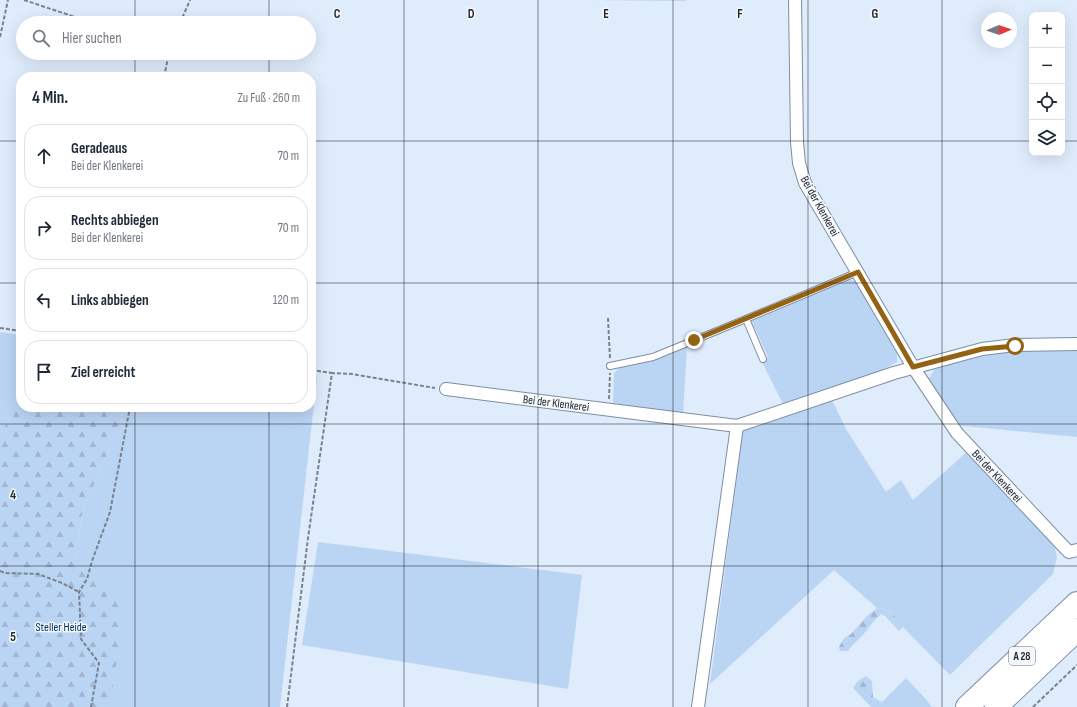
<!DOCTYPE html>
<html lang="de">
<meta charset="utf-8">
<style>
:root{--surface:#fff;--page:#f2f2f3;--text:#1f2937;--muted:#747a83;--line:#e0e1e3}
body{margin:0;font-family:"Sofia Sans Condensed",sans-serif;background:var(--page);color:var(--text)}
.controls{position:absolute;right:12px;top:12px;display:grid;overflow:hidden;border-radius:8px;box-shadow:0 4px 16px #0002}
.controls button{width:36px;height:36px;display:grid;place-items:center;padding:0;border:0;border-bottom:1px solid var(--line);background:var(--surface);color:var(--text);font:20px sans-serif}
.compass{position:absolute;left:981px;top:12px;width:36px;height:36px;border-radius:50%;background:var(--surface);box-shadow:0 4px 16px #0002;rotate:88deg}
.stop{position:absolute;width:12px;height:12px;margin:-9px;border:3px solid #936213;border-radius:50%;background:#fff}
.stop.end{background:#936213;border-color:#fff;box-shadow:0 1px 4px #0008}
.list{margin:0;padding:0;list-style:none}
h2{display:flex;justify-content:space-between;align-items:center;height:52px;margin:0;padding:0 16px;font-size:17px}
h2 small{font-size:13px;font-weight:400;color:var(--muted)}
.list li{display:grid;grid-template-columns:26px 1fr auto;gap:12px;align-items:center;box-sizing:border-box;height:64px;margin:0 8px 8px;padding:0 8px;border:1px solid var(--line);border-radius:16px}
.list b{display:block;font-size:15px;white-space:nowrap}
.list p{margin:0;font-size:13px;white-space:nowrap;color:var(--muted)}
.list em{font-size:13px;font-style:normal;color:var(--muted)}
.icon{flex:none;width:22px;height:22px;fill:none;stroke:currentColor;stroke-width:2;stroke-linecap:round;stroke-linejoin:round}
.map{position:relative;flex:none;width:1077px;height:707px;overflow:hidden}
.search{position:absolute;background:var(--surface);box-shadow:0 4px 16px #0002;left:16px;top:16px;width:300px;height:44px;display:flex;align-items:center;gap:10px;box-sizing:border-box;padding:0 14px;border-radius:22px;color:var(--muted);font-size:15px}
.panel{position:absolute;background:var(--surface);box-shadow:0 4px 16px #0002;left:16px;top:72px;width:300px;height:340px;border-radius:16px}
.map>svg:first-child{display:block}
.green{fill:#bad4f4}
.forest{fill:url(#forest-firs)}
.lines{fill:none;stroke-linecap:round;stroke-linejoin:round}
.service-casing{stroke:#7e8ea0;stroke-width:8}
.minor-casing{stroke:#7e8ea0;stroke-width:14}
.motorway-casing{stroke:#7e8ea0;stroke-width:24}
.path{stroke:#79828d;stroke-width:2;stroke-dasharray:4 2;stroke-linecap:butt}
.service{stroke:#fff;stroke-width:6}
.minor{stroke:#fff;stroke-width:12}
.motorway{stroke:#fff;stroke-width:22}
.route{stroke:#936213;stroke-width:5}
.grid{fill:none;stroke:#242a31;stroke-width:1;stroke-opacity:0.55}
.labels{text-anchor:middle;stroke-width:3;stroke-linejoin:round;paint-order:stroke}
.shield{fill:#f4f8fc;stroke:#62686e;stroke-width:1}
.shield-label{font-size:11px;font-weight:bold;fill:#242a31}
.street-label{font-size:12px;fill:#242a31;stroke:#f4f8fc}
.park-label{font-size:12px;fill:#003162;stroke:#f4f8fc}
.grid-label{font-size:13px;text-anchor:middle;font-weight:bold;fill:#242a31;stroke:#f4f8fc;stroke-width:3;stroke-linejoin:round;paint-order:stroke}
</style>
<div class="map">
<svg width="1077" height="707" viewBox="0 0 1077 707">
<defs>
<pattern id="forest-firs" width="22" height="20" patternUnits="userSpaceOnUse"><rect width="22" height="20" fill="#bad4f4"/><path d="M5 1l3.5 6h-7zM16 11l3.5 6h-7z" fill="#a0b6d2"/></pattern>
</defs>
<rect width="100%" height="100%" fill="#dfecfc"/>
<g class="green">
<polygon points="586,0 686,0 686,1"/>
<polygon points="849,280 856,281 897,351 897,362 868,378 784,406 761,360 768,357 751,320"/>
<polygon points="0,332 21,335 21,403 0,433"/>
<polygon points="687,347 683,415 613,405 614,373 619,368 654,360"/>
<polygon points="1077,348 1077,437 955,425 934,390 929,379 935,368 975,354"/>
<polygon points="311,376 317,377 280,707 110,707 110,700 75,559 83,509 124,416 106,407 311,407"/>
<polygon points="831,398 846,429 886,492 901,480 913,500 968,451 1054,544 1057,557 1053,574 950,675 903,627 890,612 884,609 877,608 834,570 710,684 743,430"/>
<polygon points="318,542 582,575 568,689 302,645"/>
<polygon points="906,678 924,697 932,707 881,707 882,702"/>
</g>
<g class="forest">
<polygon points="21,403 21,407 106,407 124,416 83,509 75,559 125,603 110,707 0,707 0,433"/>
<path d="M877,608C892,610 894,616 903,627L899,631L885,616L881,614C873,621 869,628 862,636C857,641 852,645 848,651H840L839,647L844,638L851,634L867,616Z"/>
<polygon points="866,676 872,681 873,697 882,702 881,707 871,707 853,688 858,681"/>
</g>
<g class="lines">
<defs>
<g id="service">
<polyline points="763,359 746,319 858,272"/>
<polyline points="610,366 653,357 746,319"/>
</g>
<g id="minor">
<polyline points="795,0 797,142 799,163 805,183 913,367 957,433 1064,547 1069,552 1077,550"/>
<polyline points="446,389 737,426 894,373 982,349 1015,345 1077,344"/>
<polyline points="698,707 737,426"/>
</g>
<g id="motorway">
<polyline points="967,707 1077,603"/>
<polyline points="996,707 1077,630"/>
</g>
</defs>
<use href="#service" class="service-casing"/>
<use href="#minor" class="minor-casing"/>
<use href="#motorway" class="motorway-casing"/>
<g class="path">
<polyline points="24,0 93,23"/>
<polyline points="180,23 190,0"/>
<polyline points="0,37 8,0"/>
<polyline points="164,77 169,53"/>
<polyline points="608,318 610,359"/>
<polyline points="0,328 21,331"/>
<polyline points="311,370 332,373"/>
<polyline points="609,399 610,373"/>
<polyline points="0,571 5,573 38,574 62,583 79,592"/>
<polyline points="91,707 99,663 81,639 79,592 87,579 92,561 110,512 130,407"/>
<polyline points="287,707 308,538 332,373 352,374 435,388"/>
<polyline points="1033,707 1077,665"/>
</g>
<use href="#service" class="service"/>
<use href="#minor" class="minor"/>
<use href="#motorway" class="motorway"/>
</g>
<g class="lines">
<polyline class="route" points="694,340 858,272 913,367 982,349 1015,346"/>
</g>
<path class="grid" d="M135,0V23M269,0V23M404,0V707M538,0V707M673,0V707M808,0V707M942,0V707M135,53V77M269,53V77M0,141H21M311,141H1032M1062,141H1077M0,283H21M311,283H1077M135,407V707M269,407V707M0,424H1077M0,566H1077"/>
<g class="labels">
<rect class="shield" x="1009" y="647" width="26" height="18" rx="3"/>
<g class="shield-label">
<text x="1022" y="660">A 28</text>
</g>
<g class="street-label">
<text transform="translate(820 206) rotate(61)" y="4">Bei der Klenkerei</text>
<text transform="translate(556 403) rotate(7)" y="4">Bei der Klenkerei</text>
<text transform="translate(997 476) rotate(47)" y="4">Bei der Klenkerei</text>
</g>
<g class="park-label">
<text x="61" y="631">Steller Heide</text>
</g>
</g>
<g class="grid-label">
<text x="337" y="18">C</text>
<text x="471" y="18">D</text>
<text x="606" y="18">E</text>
<text x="740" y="18">F</text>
<text x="875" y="18">G</text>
<text x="13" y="499">4</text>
<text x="13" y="641">5</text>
</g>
</svg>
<div class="controls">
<button>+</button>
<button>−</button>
<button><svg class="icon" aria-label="locate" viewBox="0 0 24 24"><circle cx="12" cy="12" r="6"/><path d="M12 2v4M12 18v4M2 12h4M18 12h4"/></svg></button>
<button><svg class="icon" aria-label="layers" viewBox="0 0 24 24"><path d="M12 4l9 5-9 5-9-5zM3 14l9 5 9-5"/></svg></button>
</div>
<svg class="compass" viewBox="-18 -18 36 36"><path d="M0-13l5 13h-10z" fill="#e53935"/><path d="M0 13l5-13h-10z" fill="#747a83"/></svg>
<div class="stop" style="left:1015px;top:346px"></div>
<div class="stop end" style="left:694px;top:340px"></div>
<div class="search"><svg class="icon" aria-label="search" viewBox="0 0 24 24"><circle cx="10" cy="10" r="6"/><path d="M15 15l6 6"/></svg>Hier suchen</div>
<section class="panel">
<h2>4 Min.<small>Zu Fuß · 260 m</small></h2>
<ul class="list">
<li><svg class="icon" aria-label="ahead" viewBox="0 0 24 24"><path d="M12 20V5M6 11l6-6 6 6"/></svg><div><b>Geradeaus</b><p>Bei der Klenkerei</p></div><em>70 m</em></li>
<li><svg class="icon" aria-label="right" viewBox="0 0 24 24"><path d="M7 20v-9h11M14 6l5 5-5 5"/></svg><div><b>Rechts abbiegen</b><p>Bei der Klenkerei</p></div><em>70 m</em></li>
<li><svg class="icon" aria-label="left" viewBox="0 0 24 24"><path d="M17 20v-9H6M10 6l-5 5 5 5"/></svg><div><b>Links abbiegen</b></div><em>120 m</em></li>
<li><svg class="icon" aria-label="arrive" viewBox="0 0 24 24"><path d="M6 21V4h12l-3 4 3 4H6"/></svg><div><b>Ziel erreicht</b></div></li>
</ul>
</section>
</div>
